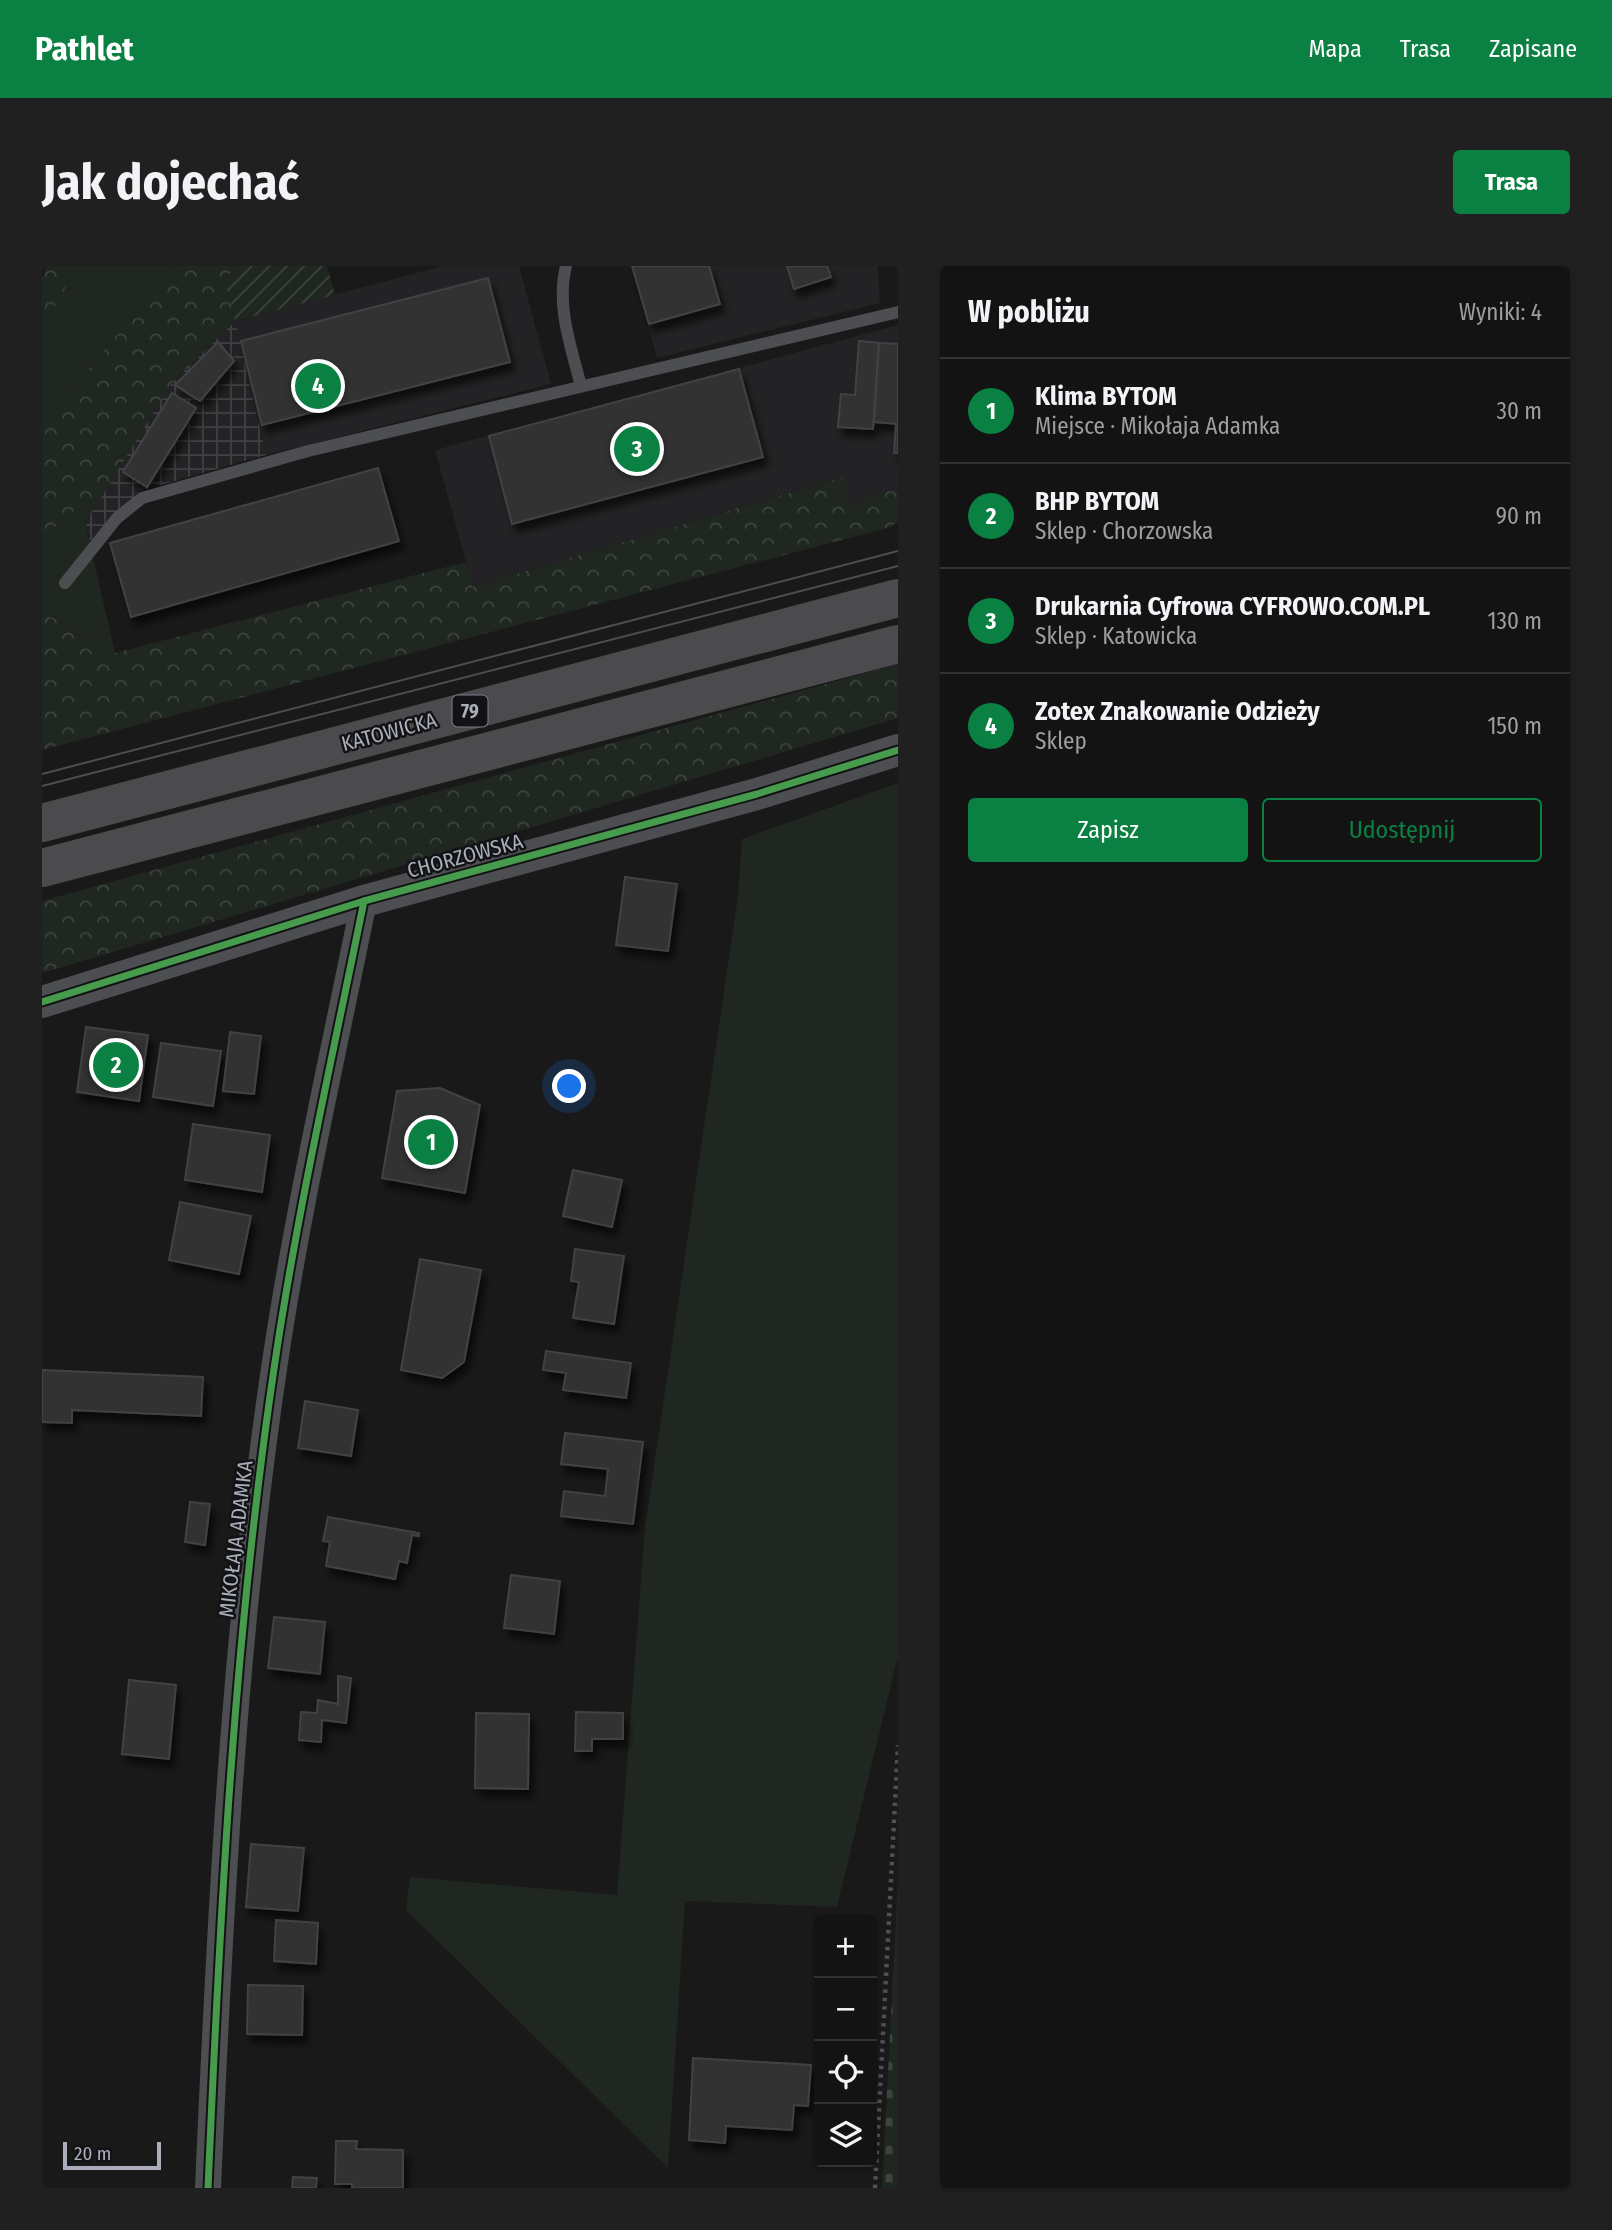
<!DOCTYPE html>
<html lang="pl">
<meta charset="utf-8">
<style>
:root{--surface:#131313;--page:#202021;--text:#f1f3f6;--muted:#9d9ea0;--line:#323233;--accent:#0b8043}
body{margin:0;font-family:"Fira Sans Condensed",sans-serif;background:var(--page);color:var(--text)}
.controls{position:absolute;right:21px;bottom:21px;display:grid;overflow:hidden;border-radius:7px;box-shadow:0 2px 5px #0004}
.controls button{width:63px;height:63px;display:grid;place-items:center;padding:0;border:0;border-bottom:2px solid var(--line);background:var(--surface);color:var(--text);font:35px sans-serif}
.scale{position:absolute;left:21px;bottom:18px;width:98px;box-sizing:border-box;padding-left:7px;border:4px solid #aaaebb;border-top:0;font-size:19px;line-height:24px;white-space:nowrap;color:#aaaebb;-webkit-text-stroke:5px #131315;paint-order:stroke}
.you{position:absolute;left:528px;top:821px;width:24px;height:24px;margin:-18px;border:5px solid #fff;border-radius:50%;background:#1a73e8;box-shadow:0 0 0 10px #1a73e833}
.badge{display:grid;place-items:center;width:46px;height:46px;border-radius:50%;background:var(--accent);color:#fff;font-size:23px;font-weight:700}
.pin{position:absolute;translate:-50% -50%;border:4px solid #fff;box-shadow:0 2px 7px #0006}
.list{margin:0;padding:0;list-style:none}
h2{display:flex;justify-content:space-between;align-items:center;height:91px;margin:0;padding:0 28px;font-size:30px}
h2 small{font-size:23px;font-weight:400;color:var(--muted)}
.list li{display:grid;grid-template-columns:46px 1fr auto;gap:21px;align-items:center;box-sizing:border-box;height:105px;padding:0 28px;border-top:2px solid var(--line)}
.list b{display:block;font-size:26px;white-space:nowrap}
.list p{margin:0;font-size:23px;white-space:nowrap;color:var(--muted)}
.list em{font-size:23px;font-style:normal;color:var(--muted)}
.actions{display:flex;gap:14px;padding:21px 28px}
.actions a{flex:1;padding:16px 0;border:2px solid var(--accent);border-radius:7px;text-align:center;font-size:24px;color:var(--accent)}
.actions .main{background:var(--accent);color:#fff}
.icon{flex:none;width:38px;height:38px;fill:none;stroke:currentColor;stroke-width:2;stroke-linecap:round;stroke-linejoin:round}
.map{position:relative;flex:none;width:856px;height:1922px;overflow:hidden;border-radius:7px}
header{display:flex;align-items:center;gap:42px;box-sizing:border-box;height:98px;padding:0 35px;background:var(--accent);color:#fff}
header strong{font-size:33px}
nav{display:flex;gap:38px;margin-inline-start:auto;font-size:24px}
.intro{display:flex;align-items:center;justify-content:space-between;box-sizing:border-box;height:168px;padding:0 42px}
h1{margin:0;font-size:49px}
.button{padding:18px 32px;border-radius:7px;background:var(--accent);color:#fff;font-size:24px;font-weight:700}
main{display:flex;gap:42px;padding:0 42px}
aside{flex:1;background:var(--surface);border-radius:7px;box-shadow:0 2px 5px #0004}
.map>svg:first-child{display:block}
.built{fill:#232325}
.industrial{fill:url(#industrial-grid)}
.grass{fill:#1f2720}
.forest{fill:url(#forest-crowns)}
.cemetery{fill:url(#cemetery-stones)}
.garden{fill:url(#garden-furrows)}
.building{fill:#313131;stroke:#414245;stroke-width:2;filter:url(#shadow)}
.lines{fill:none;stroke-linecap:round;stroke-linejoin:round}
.path{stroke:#4f5054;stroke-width:4.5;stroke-dasharray:3.5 5;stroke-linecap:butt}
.service{stroke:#4d4e52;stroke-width:12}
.minor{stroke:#4d4e52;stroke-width:26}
.tertiary{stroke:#4d4e52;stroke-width:32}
.primary{stroke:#4b4b4e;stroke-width:38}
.tram{stroke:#4d4e52;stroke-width:2}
.cycleway-casing{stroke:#131315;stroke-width:11}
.cycleway{stroke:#469c4c;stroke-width:7}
.labels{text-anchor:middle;stroke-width:5;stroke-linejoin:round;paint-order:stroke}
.shield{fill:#131315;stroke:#7d8089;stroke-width:2}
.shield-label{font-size:19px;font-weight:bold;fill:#aaaebb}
.street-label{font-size:21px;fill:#aaaebb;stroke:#131315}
</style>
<header>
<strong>Pathlet</strong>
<nav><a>Mapa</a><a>Trasa</a><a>Zapisane</a></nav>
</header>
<div class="intro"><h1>Jak dojechać</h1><a class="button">Trasa</a></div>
<main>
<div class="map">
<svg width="856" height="1922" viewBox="0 0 856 1922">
<defs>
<pattern id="industrial-grid" width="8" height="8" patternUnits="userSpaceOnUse" patternTransform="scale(1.75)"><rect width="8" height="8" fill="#232325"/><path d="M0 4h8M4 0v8" fill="none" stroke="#404043"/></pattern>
<pattern id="forest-crowns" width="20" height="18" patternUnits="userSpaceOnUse" patternTransform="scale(1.75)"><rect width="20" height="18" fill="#1f2720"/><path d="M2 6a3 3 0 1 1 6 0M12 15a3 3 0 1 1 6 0" fill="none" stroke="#3d443e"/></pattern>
<pattern id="cemetery-stones" width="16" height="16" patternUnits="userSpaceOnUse" patternTransform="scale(1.75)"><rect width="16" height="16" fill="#1f2720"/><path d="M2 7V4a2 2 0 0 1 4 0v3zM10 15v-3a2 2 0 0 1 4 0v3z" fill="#3d443e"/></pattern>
<pattern id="garden-furrows" width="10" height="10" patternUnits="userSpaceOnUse" patternTransform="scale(1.75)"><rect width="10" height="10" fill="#1f2720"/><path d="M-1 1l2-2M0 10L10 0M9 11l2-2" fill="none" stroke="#3d443e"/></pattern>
<filter id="shadow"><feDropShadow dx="4.5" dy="8" stdDeviation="3.5" flood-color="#0009"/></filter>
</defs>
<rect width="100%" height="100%" fill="#191919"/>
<g class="built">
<polygon points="401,0 477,0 509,118 224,189 193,55"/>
<polygon points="590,0 836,0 838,37 615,92"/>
<polygon points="856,59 856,222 805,239 799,211 431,321 393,184"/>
</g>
<polygon class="industrial" points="193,55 224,189 98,225 48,275 43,256 129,118"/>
<g class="grass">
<polygon points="36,0 129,0 0,161 0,62"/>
<path d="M59,232L43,256L73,387C38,378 33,356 0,348V275L24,249Z"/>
<polygon points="856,517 856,1390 795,1641 643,1635 626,1902 364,1644 368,1611 575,1629 603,1262 696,630 700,573"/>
</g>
<g class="forest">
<polygon points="5,0 36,0 0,62 0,12"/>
<polygon points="129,0 195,0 182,14 193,55 129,118 59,232 24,249 0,275 0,161"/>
<path d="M800,211L805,239L856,222V255L849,261L0,484V348C33,357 40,379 73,387L424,296L431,321Z"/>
<polygon points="856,398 856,452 0,707 0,635"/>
</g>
<polygon class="cemetery" points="856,1614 856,1922 840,1922"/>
<polygon class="garden" points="195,0 285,0 293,29 193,55 182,14"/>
<g class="building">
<polygon points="590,0 667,0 678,38 607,58"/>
<polygon points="745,0 785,0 789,11 752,23"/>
<polygon points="446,12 468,96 220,159 199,75"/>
<polygon points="817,75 837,77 831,163 796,161 799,128 813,129"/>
<polygon points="176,76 192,95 158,135 133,119"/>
<polygon points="837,77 856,78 856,158 832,156"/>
<polygon points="697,103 721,191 470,258 447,170"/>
<polygon points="130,127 154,142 105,221 81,206"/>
<polygon points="854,158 856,158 856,187 852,187"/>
<polygon points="336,202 357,275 89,351 68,277"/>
<polygon points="583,611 635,618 626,685 574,679"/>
<polygon points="44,761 106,769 97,835 35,826"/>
<polygon points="188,766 219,770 212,828 181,825"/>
<polygon points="119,777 179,785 171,840 111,831"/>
<polygon points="398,822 438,839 423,927 340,912 355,825"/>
<polygon points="151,858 228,869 220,926 143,914"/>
<polygon points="531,904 580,914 570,961 521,950"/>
<polygon points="138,936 209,950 197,1008 127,994"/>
<polygon points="533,983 582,990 572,1058 531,1052 537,1016 529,1015"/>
<polygon points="378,993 439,1004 422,1096 400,1112 359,1104"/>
<polygon points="504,1085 589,1097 584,1132 521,1124 524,1107 501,1104"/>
<polygon points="0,1104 161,1111 159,1150 30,1144 30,1157 0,1156"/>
<polygon points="263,1135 316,1144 309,1190 256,1182"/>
<polygon points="523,1167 601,1176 591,1258 519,1250 522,1225 563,1230 566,1203 519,1198"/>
<polygon points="148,1236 168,1238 163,1279 143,1276"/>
<polygon points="286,1251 377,1267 377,1270 370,1269 365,1297 357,1295 353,1313 284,1300 288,1276 281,1275"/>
<polygon points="469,1309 518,1315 512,1368 462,1362"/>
<polygon points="232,1351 283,1356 278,1408 226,1402"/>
<polygon points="296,1410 309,1412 304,1457 280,1454 279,1476 257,1474 259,1446 275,1447 276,1434 296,1438"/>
<polygon points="87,1414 134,1419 127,1493 80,1488"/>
<polygon points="534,1446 581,1447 581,1473 550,1473 550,1485 533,1485"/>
<polygon points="434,1447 487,1448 486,1523 433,1522"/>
<polygon points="209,1578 262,1582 256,1645 204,1641"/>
<polygon points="234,1654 276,1657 274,1698 232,1695"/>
<polygon points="206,1719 261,1720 260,1769 205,1768"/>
<polygon points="651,1792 769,1799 766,1840 752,1839 750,1864 684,1860 683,1877 647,1874"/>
<polygon points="294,1875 315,1875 314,1883 361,1884 361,1922 310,1922 310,1918 293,1918"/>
<polygon points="251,1911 275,1912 274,1922 250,1922"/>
</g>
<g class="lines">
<polyline class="path" points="833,1922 856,1479"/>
<g class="service">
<path d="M524,0C514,40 529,81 539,120"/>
<polyline points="23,317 75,252 100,232 266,185 856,46"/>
</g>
<path class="minor" d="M166,1922C178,1647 192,1369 233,1096C256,942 291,788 322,635"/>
<polyline class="tertiary" points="0,736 322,635 715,528 856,484"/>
<g class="primary">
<polyline points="0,557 856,332"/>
<polyline points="0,602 856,378"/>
</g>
<g class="tram">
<polyline points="0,508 856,285"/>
<polyline points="0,520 856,300"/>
</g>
<defs>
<g id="cycleway">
<polyline points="0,736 322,635 715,528 856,484"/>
<path d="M166,1922C178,1647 192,1369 233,1096C256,942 291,788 322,635"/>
</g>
</defs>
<use href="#cycleway" class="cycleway-casing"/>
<use href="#cycleway" class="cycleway"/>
</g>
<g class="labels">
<rect class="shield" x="410.5" y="429.5" width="35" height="31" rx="5"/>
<g class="shield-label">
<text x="428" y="452">79</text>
</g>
<g class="street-label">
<text transform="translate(347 466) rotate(-15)" y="7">KATOWICKA</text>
<text transform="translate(423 590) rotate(-15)" y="7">CHORZOWSKA</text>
<text transform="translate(194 1273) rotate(-83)" y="7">MIKOŁAJA ADAMKA</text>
</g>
</g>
</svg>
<div class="controls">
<button>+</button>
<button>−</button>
<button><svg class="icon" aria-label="locate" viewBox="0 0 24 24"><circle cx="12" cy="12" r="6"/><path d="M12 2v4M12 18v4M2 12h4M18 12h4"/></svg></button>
<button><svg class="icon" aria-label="layers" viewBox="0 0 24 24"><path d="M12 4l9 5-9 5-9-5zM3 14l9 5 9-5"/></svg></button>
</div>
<div class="scale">20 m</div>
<div class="you"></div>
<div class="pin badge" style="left:389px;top:876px">1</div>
<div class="pin badge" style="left:74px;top:799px">2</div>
<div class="pin badge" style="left:595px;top:183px">3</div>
<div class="pin badge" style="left:276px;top:120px">4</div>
</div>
<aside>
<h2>W pobliżu<small>Wyniki: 4</small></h2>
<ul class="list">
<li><span class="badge">1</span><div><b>Klima BYTOM</b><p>Miejsce · Mikołaja Adamka</p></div><em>30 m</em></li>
<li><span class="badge">2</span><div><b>BHP BYTOM</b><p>Sklep · Chorzowska</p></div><em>90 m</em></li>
<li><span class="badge">3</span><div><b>Drukarnia Cyfrowa CYFROWO.COM.PL</b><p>Sklep · Katowicka</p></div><em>130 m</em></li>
<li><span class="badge">4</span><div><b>Zotex Znakowanie Odzieży</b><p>Sklep</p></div><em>150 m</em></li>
</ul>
<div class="actions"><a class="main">Zapisz</a><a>Udostępnij</a></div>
</aside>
</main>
